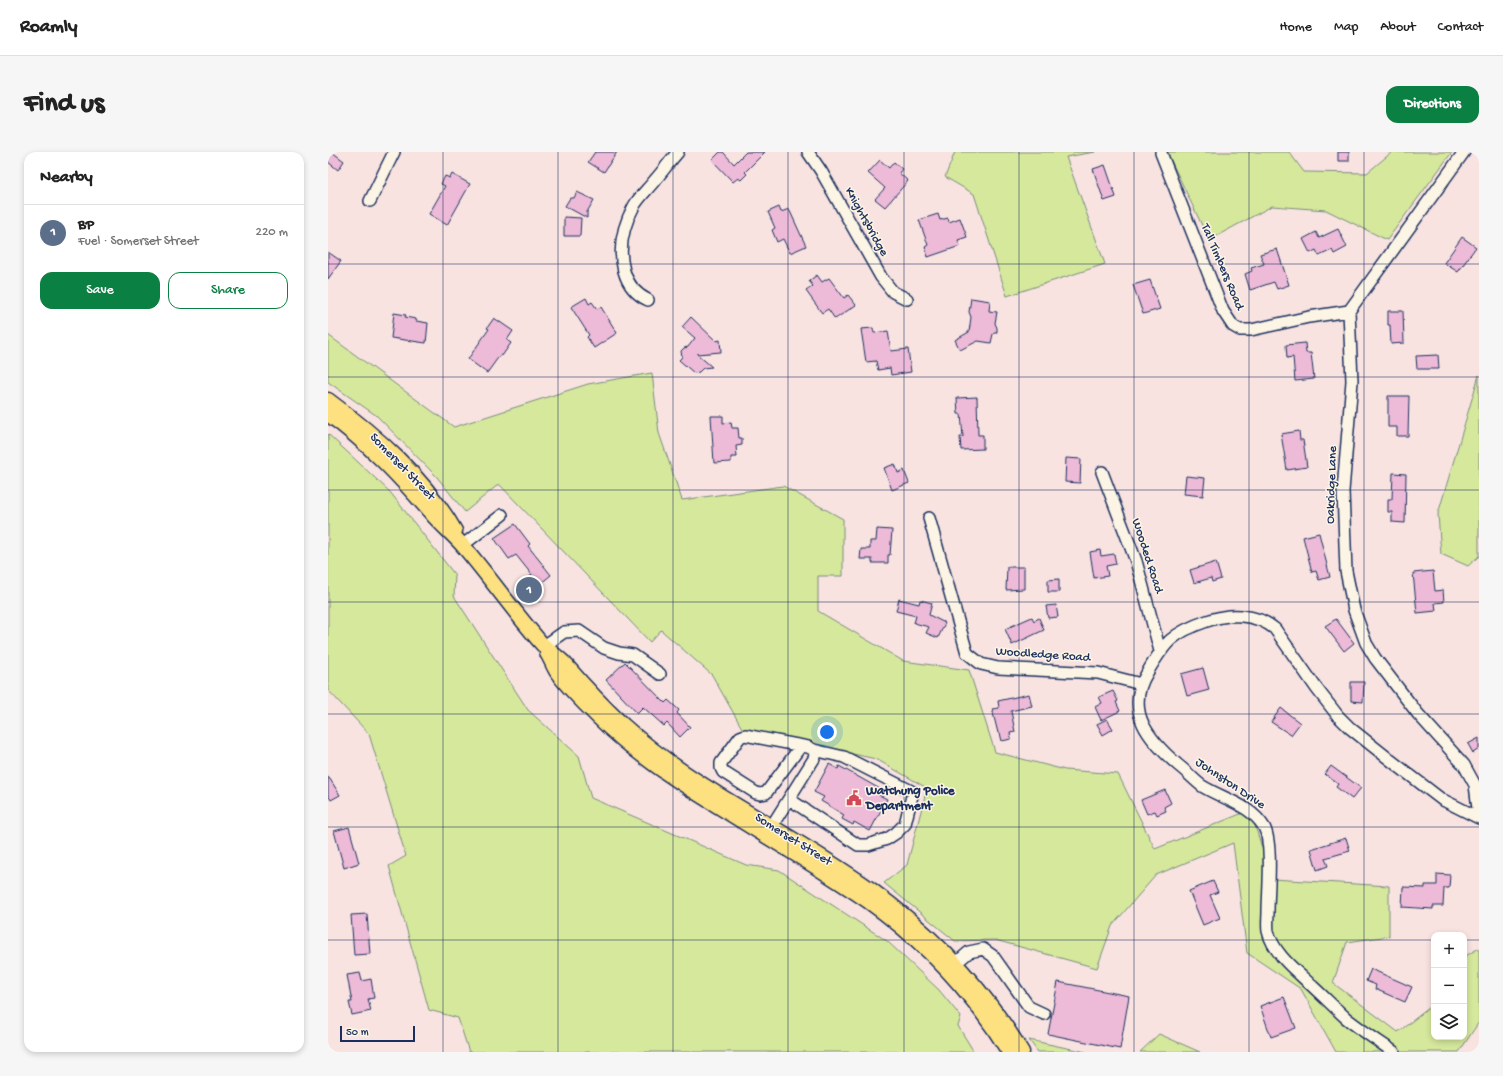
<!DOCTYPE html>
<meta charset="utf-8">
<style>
body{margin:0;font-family:"Gochi Hand",sans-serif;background:#f6f6f6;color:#222}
.controls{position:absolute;right:12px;bottom:12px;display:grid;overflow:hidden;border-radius:8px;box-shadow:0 2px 6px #0003}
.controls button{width:36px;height:36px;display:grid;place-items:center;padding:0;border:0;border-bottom:1px solid #e0e0e0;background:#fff;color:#222;font:20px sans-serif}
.scale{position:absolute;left:12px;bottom:10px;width:75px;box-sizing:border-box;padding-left:4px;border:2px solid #1b2f5e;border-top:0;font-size:11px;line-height:14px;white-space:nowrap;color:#1b2f5e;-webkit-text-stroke:3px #fcf5e5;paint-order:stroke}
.you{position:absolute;left:499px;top:580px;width:14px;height:14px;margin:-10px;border:3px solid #fff;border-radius:50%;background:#1a73e8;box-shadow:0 0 0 6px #1a73e833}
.badge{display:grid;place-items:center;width:26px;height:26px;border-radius:50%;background:#0b8043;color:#fff;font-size:13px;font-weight:700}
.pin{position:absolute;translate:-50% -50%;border:2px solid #fff;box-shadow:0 1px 4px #0006}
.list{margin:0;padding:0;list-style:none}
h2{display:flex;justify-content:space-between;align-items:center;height:52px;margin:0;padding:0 16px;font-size:17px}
h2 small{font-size:13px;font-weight:400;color:#767676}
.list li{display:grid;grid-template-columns:26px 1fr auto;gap:12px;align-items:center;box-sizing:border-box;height:56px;padding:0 16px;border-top:1px solid #e0e0e0}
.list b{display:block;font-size:15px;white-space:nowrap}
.list p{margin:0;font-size:13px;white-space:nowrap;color:#767676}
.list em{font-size:13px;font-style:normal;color:#767676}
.actions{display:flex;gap:8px;padding:12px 16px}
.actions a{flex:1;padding:9px 0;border:1px solid #0b8043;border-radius:12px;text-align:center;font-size:14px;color:#0b8043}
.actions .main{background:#0b8043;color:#fff}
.icon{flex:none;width:22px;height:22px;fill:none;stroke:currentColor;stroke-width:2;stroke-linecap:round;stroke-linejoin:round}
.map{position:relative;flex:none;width:1151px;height:900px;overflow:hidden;border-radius:12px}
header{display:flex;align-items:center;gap:24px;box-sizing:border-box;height:56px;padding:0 20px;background:#fff;border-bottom:1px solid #e0e0e0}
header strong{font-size:19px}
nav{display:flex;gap:22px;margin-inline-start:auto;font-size:14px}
.intro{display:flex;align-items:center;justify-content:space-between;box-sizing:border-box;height:96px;padding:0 24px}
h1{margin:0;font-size:28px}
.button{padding:10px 18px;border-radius:12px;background:#0b8043;color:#fff;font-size:14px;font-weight:700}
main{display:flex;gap:24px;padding:0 24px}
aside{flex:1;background:#fff;border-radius:12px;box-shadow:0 2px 6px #0003}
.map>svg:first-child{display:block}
</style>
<header>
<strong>Roamly</strong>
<nav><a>Home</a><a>Map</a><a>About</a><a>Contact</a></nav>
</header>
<div class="intro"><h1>Find us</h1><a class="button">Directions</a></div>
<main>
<aside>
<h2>Nearby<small></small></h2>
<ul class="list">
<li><span class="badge" style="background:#5c6f8a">1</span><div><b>BP</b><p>Fuel · Somerset Street</p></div><em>220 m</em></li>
</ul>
<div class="actions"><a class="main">Save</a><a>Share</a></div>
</aside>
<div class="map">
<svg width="1151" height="900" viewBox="0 0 1151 900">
<rect width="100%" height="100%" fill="#f8e3e1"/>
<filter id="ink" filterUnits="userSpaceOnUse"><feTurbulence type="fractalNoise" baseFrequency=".025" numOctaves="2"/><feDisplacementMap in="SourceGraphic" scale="8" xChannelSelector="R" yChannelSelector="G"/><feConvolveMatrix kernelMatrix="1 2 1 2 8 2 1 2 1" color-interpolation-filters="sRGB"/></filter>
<g filter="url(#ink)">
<!-- green -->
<path fill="#d6e89c" stroke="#788c7d" d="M627,0H767L738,5L777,112L679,144L646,42L617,25Z
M839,0H961L976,20L1039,21L1064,0H1124L1059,88L998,58L944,54L881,88Z
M0,183L126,275L260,232L324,221L331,281L354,348L455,334L515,367V424H490V459L575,509L641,518L667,600L737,618L790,622L827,697L922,658L944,727L1061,734V784L1019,790L1005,831L1070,880L1106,852V885H1136V805L1151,796V870L1131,900H1008L973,837L919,801L905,691L828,723L784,774L769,816L667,788L627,789L556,731L579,713L599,636L548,607L415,578L384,523L333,478L322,490L171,332L137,360L109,325L49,264L0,230Z
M1151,223V404L1140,414L1113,402L1110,362Z
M0,282L62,340L127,423L126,444L200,558L251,604L263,646L418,713L451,718L559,789L611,838L633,865L630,874L646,900H141L130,866L101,858L61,714L78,704L41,582L0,538Z
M831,882L872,900H812Z
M701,888L758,900H710Z"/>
<!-- building -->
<path fill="#edbad7" stroke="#1b2f5e" d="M0,0H4L16,9L10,18L0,10Z
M267,0H289L276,20L260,10Z
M392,0H395L406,12L418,0H437L417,20L419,22L413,28L410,26L405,30L384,8Z
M1010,0H1021V9H1010Z
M552,8L561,16L566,10L574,17L571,21L580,29L557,55L547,47L557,36L540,21Z
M777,13L788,45L776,49L765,17Z
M124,22L142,32L119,73L101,62L117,34L113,32L117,24L122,26Z
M249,40L266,48L259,60V66L237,54L242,46H246Z
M451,55L453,60L461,57L478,94L462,101L455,87L449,90L444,78L447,76L440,60Z
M610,62L612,68L620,66L621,70L632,66L639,85L630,88L632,94L600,105L597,95L600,93L591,68Z
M236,65L253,66L252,84H236Z
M1010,77L1019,95L1006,102L1004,98L991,104L988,98L982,101L975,87L988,80L991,86Z
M1134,85L1148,95L1130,120L1116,111Z
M949,97L961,133L949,137L946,130L922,138L917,122L924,119L923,116L936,112L932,102Z
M0,100L13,109L0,127Z
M489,123L494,130L501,126L516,146L520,143L528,153L507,167L500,157L494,161L478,139L485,134L481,129Z
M822,128L832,157L815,162L805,133Z
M258,146L261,152L264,150L269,157L273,155L289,181L266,196L259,185L261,183L243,155Z
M643,146L662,149L661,159L669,160L667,171L669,176V180L665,182L663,191L650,189L632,198L627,188L641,180L643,165L641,160Z
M1060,159H1075L1076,191L1063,192L1062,173H1060Z
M66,161L78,163L77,165L88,167V169L100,171L98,191L63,186Z
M363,165L388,189L392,188L393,200L369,202L384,215L375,216L371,220L366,221L351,208L354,205L353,199L356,196L360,195L367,186L354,175Z
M166,166L185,179L179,188L183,191L174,204L172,203L159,221L140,207L161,177L159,176Z
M545,176L546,181L560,179L563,199L580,197L583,220L563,223L562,216L550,218L548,209L538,210L533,177Z
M977,191L978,201H983L986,227L967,229L965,205L959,206L958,193Z
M1110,203L1111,217H1089L1088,204Z
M1060,244H1081L1080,284H1069V275H1060Z
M649,245L650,283H655V297L633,298L632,285H635L633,262H630L629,246Z
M383,264H395V271L403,270L404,276H410L411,286H414V293L408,294L409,305H403V310L386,311Z
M971,279L972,288H975L979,315L959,318L953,282Z
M738,306L753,307L752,331L737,330Z
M567,312L570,321L576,318L581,331L564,338L556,316Z
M1065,321L1078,322L1077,371L1064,370V360H1060V347H1064Z
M858,324L877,326L875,344L856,342Z
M187,372L202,392L200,394L223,423L206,437L210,442L201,449L189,434L204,423L188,403L181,407L166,386Z
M549,377L564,378L562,403H560V411H544V407H532L533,397H542V389H548Z
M991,381L1002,425L991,428L988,419L984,420L975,385Z
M772,398L773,404L786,402L788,412L778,414L780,424L766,426L762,400Z
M888,410L893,427L884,430L883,426L866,431L862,418Z
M679,415H696V437L678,438Z
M1105,419L1107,439L1115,438L1116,450L1107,451L1108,459L1089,461L1085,421Z
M731,427V440H720V428Z
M571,447L591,452L592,448L604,451L601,463L617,471L610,486L598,481L601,475L586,471L588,464L568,459Z
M728,453L730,465L720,466L718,454Z
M704,465L706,469L711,466L716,478L684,493L677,477Z
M1008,467L1026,491L1016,499L997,474Z
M297,510L337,551L340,548L351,558L349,561L362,575L352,585L339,571L336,574L315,555L309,561L278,528Z
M875,516L881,538L859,544L853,522Z
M1023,530H1036L1035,550L1023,549Z
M785,539L790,549L788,550L792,559L773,568L767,555L774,551L771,545Z
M701,542L704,554L683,559L687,580L682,581L683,587L674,589L672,581H670L664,557L671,556L670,549Z
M953,556L972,571L963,583L943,570Z
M779,567L785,577L775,583L769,572Z
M1151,586V597L1145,601L1140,592Z
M501,612L510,617L511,614L552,637L549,642L559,647L542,679L526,670L525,673L514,667L516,663L493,649L496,645L486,640Z
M1003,614L1033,636L1024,647L1008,635L1010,632L997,622Z
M0,624L12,643L3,648L0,643Z
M837,638L843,651L836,655L838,659L829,663L827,659L819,662L813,648Z
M21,675L31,711L16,716L6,679Z
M1018,686L1022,699L997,706L1000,714L989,718L983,697Z
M1109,722L1122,723L1121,736H1116L1115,754H1105V757L1074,755L1075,735L1097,736V733H1109Z
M885,729L890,740L882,743L892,766L875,773L861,739Z
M39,762L42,802L26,803L23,763Z
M1043,817L1084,835L1077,850L1047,837L1048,833L1038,829Z
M32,821L34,829L43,827L46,846L40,847L43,859L24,863L21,850H24L19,823Z
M730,830L801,844L792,897L720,882Z
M956,845L968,876L943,885L932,854Z"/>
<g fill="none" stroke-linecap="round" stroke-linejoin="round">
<!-- minor casing -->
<g stroke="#1b2f5e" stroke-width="14">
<path id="minor" d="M480,0L493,19L553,125L565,140L579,147
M1136,0L1021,159L1024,229L1015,339L1018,419L1026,458L1038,491L1047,506L1090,562L1136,613L1147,633L1151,664
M833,1L895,159L905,174L912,178H923L981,165L1021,159
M42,49L66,0
M320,148C307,142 300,133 296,119C290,97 295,74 306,54C311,45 320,37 327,28C335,19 342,9 350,0
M774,320L808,409L832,499
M601,366L639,501L653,512L670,516L770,521L813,532
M135,393L174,363
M216,494L236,480L251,479L276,496L291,501L305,503L332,522
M461,647L530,693H540L559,687L568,681L577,672L585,640L516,605L486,598
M440,680L487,605L486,598L480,595L417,583L412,585L393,611V616L395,620L428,641L432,642L438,641L473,594
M621,817L641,800L655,797L665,804L701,855L716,862
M1066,900C1050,889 1033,878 1018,866C1006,855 994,843 982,832C967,818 945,801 940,779C939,773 940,766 940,760C940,740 945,691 936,675C923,653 895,647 874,634C866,628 858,619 850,613C821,588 796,559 819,521C837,490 844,481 879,469C901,461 928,461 947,477L989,537L1010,564L1022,576L1061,607L1113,647L1151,666"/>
</g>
<!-- major casing -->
<g stroke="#1b2f5e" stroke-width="17">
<path id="major" d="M0,248C49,284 97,326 127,379
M0,262C40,291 71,324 103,361C113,373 126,383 136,395C163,427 187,461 214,492C222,500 232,506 239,514C257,535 275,554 295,573C369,640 462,679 542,737C603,781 655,835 694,900
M219,501C223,507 225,514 229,520C240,536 255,550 269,564C306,601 349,629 393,656C442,687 492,716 540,749C596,789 645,841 681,900"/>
</g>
<!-- minor -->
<use href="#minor" stroke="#fcf5e5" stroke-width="11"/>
<!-- major -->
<use href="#major" stroke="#fde080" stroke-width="14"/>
</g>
</g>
<!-- grid -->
<path fill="none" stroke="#1b2f5e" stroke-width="1" stroke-opacity="0.55" d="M115,0V900M230,0V900M345,0V900M460,0V900M576,0V900M691,0V900M806,0V900M921,0V900M1036,0V900M0,112H1151M0,225H1151M0,338H1151M0,450H1151M0,562H1151M0,675H1151M0,788H1106M1136,788H1151"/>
<!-- icons -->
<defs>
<g id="civic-bare" transform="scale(1.2)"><path d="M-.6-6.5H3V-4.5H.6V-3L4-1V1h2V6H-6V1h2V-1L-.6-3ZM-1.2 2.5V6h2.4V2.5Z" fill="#d1495b" stroke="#fcf5e5" stroke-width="2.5" paint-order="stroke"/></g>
</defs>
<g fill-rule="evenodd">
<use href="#civic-bare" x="526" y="646"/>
</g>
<g text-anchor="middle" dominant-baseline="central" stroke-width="3" stroke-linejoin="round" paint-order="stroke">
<!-- street labels -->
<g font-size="13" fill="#1b2f5e" stroke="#fcf5e5">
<text transform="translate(538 70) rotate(61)">Knightsbridge</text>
<text transform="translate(894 115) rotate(67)">Tall Timbers Road</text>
<text transform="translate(74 315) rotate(46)">Somerset Street</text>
<text transform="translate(1004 333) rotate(-88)">Oakridge Lane</text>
<text transform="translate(819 404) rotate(72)">Wooded Road</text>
<text transform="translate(715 503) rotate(4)">Woodledge Road</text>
<text transform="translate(902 632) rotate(34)">Johnston Drive</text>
<text transform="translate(465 688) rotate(32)">Somerset Street</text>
</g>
<!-- poi labels -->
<g font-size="13" font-weight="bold" fill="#1b2f5e" stroke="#fcf5e5" text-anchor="start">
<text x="538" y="639">Watchung Police<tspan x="538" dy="15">Department</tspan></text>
</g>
</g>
</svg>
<div class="controls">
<button>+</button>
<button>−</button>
<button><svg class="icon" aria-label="layers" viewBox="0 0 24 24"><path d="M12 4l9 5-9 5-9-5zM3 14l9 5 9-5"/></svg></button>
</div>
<div class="scale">50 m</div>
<div class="you"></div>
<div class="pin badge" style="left:201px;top:438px;background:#5c6f8a">1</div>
</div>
</main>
